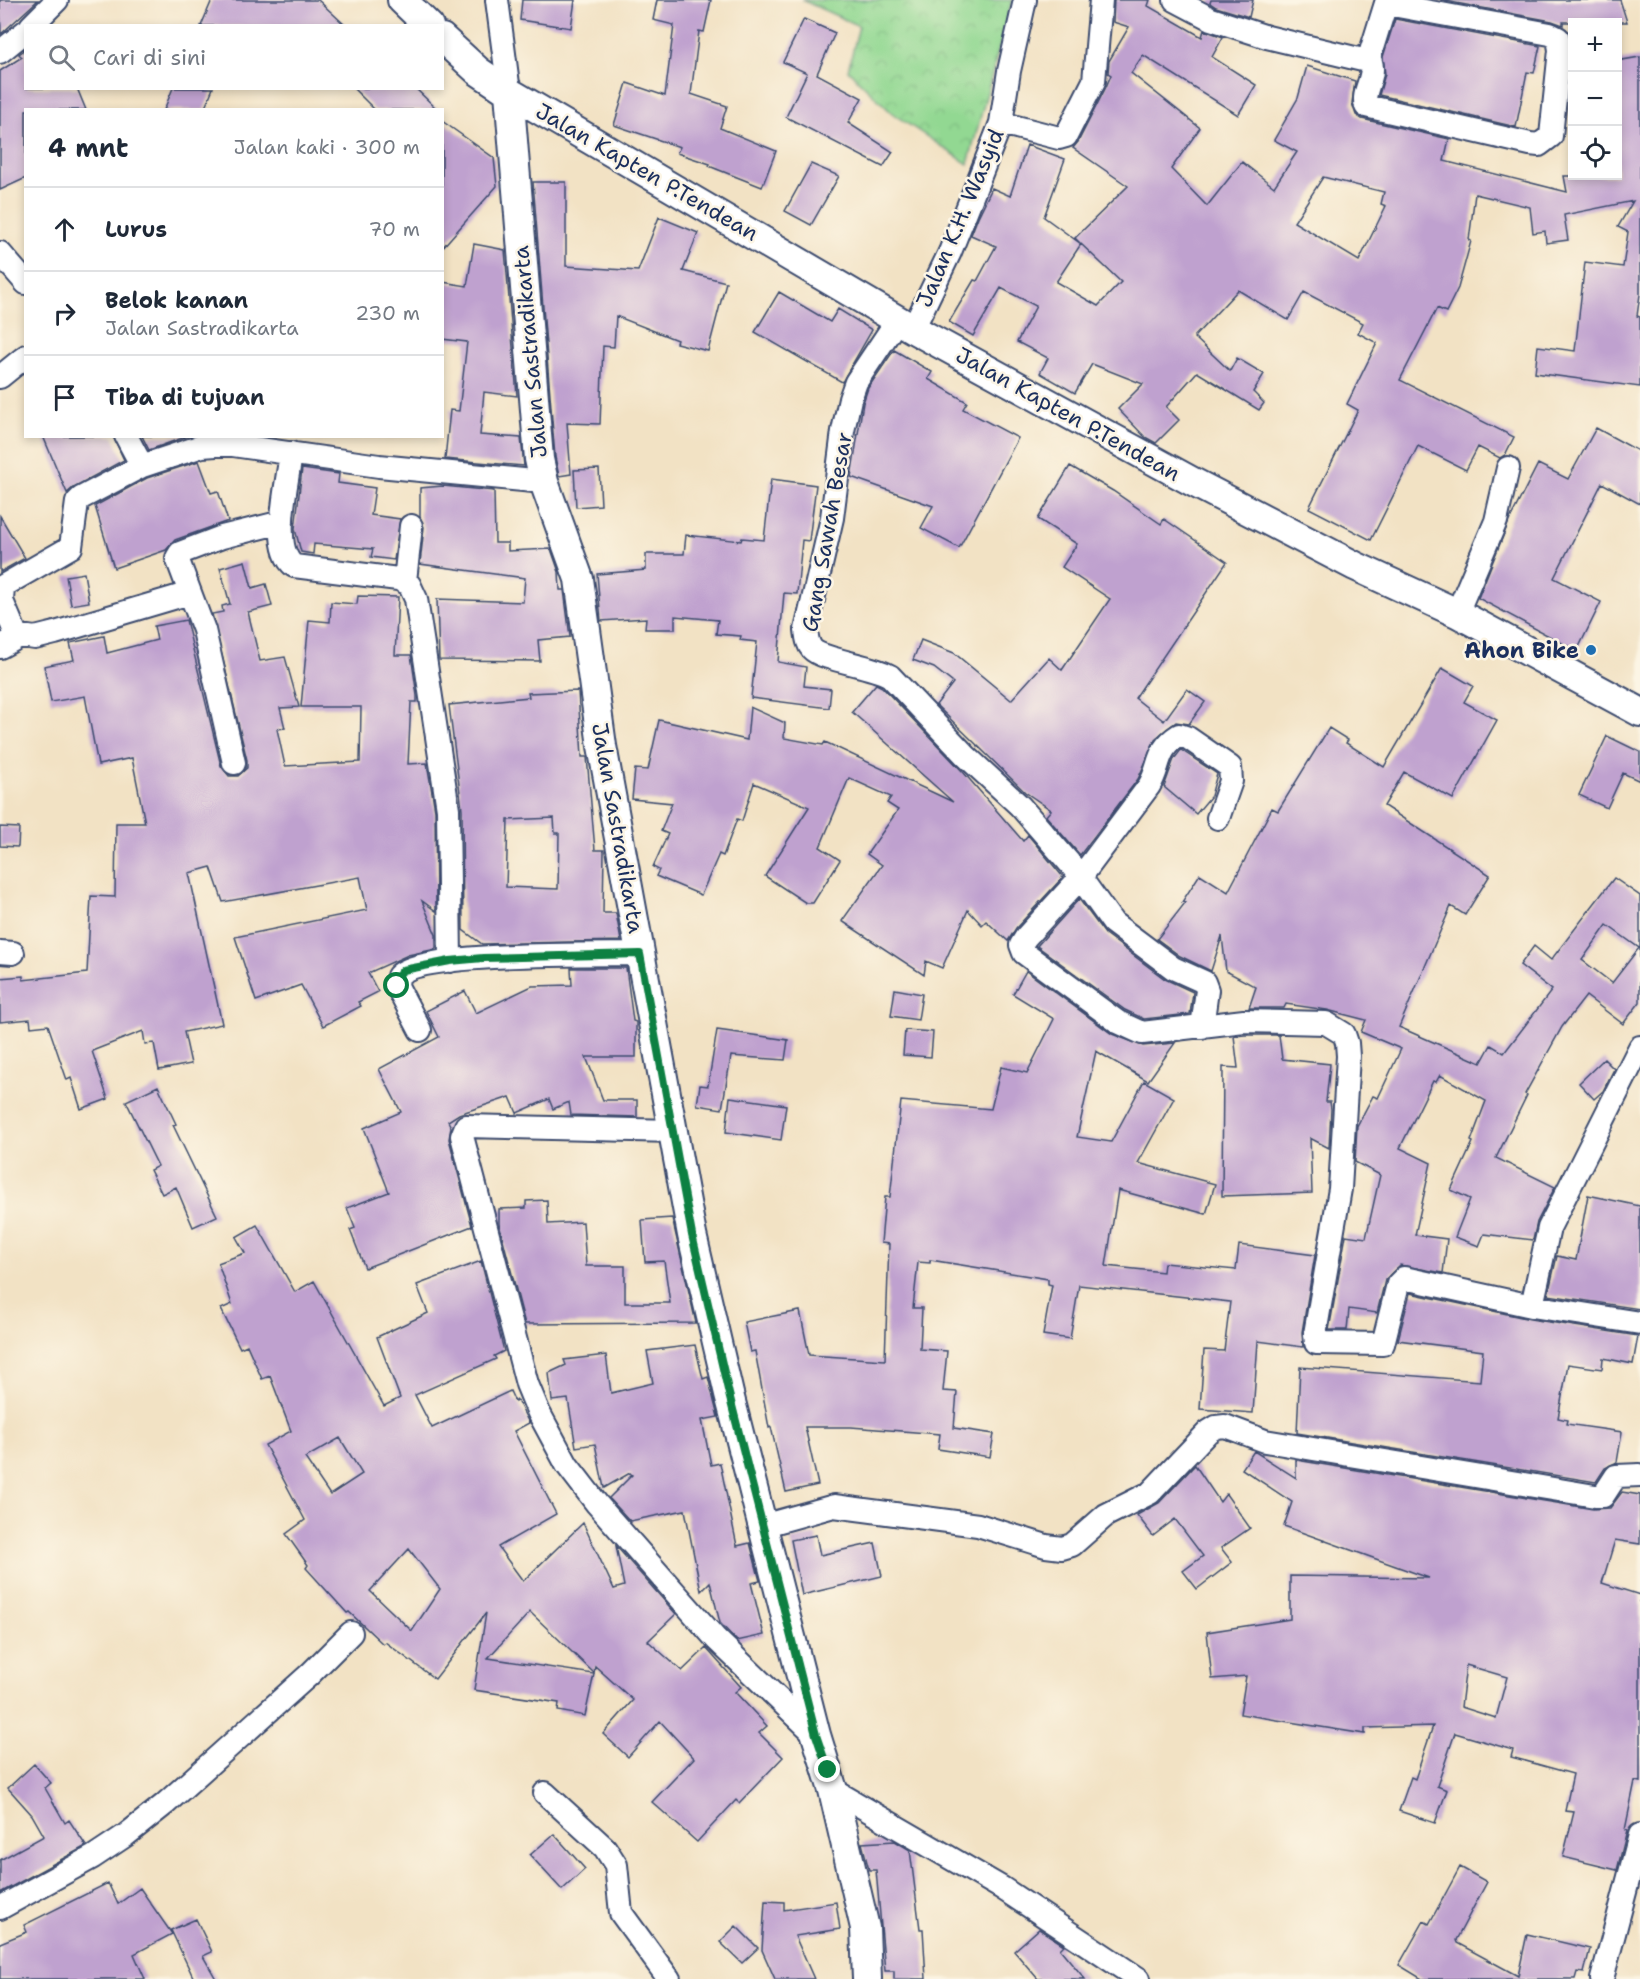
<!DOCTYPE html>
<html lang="id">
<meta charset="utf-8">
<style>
body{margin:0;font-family:"Shantell Sans",sans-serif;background:#f2f2f3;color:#1f2937}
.controls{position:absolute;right:18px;top:18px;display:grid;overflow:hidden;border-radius:0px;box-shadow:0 3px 9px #0003}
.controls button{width:54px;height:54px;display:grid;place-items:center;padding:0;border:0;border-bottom:2px solid #e0e1e3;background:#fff;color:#1f2937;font:30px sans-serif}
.stop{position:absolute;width:18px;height:18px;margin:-14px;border:4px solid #0b8043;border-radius:50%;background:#fff}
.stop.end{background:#0b8043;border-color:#fff;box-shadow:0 2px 6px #0008}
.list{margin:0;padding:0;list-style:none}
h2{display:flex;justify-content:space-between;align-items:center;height:78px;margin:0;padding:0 24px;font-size:26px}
h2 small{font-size:20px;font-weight:400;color:#747a83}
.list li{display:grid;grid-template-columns:39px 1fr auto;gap:18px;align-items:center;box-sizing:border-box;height:84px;padding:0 24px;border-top:2px solid #e0e1e3}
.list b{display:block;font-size:22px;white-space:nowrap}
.list p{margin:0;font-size:20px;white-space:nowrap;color:#747a83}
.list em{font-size:20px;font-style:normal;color:#747a83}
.icon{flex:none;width:33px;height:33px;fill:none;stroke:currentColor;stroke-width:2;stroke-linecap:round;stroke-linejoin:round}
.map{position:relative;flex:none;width:1640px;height:1979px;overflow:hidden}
.search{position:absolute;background:#fff;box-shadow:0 3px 9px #0003;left:24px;top:24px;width:420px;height:66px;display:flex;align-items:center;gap:15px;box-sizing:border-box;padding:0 21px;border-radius:0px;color:#747a83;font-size:22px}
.panel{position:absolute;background:#fff;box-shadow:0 3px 9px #0003;left:24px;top:108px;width:420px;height:330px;border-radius:0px}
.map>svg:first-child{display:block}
</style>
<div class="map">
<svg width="1640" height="1979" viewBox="0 0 1640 1979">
<defs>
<pattern id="park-crowns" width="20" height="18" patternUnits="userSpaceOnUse" patternTransform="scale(1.5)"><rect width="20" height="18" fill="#92d892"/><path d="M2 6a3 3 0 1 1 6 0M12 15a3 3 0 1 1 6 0" fill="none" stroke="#7dba80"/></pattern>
</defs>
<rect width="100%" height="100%" fill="#fcf5e5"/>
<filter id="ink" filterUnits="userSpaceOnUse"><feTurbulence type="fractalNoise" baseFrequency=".0167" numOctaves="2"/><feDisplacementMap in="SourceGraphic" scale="12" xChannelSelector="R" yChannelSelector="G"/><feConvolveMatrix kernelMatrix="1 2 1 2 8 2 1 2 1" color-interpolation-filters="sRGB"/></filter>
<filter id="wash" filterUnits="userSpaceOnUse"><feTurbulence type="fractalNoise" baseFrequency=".008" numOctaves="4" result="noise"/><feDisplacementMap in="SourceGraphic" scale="24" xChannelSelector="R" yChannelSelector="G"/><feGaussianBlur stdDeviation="1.35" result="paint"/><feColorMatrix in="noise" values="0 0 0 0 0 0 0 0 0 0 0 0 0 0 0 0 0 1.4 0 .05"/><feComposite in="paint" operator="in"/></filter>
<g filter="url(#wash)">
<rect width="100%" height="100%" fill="#f2e2c4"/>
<!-- park -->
<path fill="url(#park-crowns)" stroke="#568478" stroke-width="1.5" d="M802,0H1012L968,164L893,114L848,70L859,26Z"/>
<g id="blocks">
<!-- building -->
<path fill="#bfa1cf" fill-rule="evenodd" d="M0,0H38L1,34Z
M212,0H318L346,26H201Z
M522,0H575L571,28L520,20Z
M657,0H711L704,32L699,31L691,94L727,106L720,128L776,151L762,187L709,166L710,164L677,153L680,147L614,125L627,83L665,96L674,25L653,20Z
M1114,0H1150L1148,6L1202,37L1204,30L1223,37L1212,57L1256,85L1238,115L1143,55L1131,73L1200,128L1171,169L1207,206L1242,162L1274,187L1297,152L1274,140L1298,98L1307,66L1355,81L1352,103L1356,115L1362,119L1449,139L1444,161L1567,192L1564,176H1617V61L1640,57V294L1637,316L1640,317V387L1535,373L1538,346L1575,351L1585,262L1623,267L1628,232L1618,227L1633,201L1564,215L1568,240L1546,243L1545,231L1533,233L1530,207L1475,194L1469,240L1471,241L1458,288L1446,312L1437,308L1400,380L1514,437L1505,455L1500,458L1478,447L1466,470L1418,446L1371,540L1309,508L1358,410L1347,404L1377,343L1358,333L1363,323L1304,292L1288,320L1238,290L1194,337L1230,371L1237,358L1264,374L1253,392L1264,403L1259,410L1197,372L1166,407L1179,420L1156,443L1145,437L1118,409L1143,384L1092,364L1075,393L1040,373L1048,358L1017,342L1036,306L1001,288L973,336L949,322L974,280L977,281L996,246L971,235L978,217L992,188L1010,196L1027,145L1065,159L1044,217L1081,244L1075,238L1128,186L1073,148L1078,142L1106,87L1111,75L1108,73L1109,61L1129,27L1113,22ZM1323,177L1384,192L1381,204L1386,206L1359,261L1294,222ZM1081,244L1121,282L1098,306L1056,282Z
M1211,0H1253L1249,17L1216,7L1210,3Z
M1440,0H1620L1627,22H1563V25L1552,21Z
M804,19L835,33L817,74L862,98L848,123L893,152L883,167L786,117L807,73L783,62Z
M1395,19L1540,46L1534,73L1527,72L1516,127L1379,95L1385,74L1383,57Z
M26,49V88H77L86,110H26V178L0,190V71L22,57L19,54Z
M173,88H213L204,110H164Z
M353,88H415L438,110H375Z
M442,121L494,158L497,186L442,248Z
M811,164L839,176L811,225L785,211Z
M533,182H566V266L638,271L659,217L698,233L683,271L726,282L708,351L676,343L677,340L616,316L614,347L603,346L600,424L567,423L571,474L559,476L555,457Z
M474,244L505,250L517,396L484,392L480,435L521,438L524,466L445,459L450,410L459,411L467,342L442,339V282L467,286Z
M779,292L830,322L838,309L872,330L842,382L755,332Z
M894,350L932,372L928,379L967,402L963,409L1018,438L959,548L921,528L933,506L851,477L863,403L868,388Z
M1596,428L1640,452V504L1602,483L1554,578L1601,602L1577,651L1478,598L1510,519L1538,464L1568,479Z
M43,436H113L124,460L75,486L67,493Z
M142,436H188L149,450Z
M199,461L211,493L218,491L228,521L175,540L166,550L114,568L95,506L147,478Z
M1070,466L1113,491L1161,524L1164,519L1227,562L1135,698L1164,721L1187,689L1205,702L1189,724L1176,722L1156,738L1138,779L1080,855L1046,816L1051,810L1025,792L936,705L953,683L934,668L913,660L921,640L954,653L1011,700L1049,658L1062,670L1110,599L1062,567L1077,544L1038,519Z
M302,469L339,474L338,483L375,488L371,515L400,519L394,560L371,557L373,549L314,544L313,554L301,552L295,529Z
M599,469L601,505L576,507L574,470Z
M771,479L816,485L809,541L802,540L797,594L784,593L778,662L806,667L804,686L831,689L829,708L751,698L757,642L740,640L741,636L716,634L718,620L675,616V629H645L646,618L601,621L597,574L646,570V554H684L686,535L741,541L742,538L764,540Z
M443,486L494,491L495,543H508V551L551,549L559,572L560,590H564L570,637L538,640L540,661L439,660L437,599L523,602L525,578L420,564L424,527L420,517V488Z
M0,516L25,558L0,572Z
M245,561L252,588L266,584L272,606L248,612L260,661L285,657L299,707L280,708L285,728L277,729L285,766L360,762L361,707H301L309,620L330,622L331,602L357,604L358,596L398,597L395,655H411L417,696V702H411L408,764L427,763L435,810L436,911L422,901L436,935V949L408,955L368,973L378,992L358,1002L361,1006L323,1026L301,985L256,1001L235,937L367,910L360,877L223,902L211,867L189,873L222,1024L184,1032L191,1064L159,1070L154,1043L145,1044L143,1031L92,1051L108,1099L81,1109L71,1078L67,1080L48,1025L31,1027L30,1019L0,1022V978L23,976V980L87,973L91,896L115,897L116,823H145L132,758L98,765L85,696L51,702L44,666L74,660L70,643L104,636L107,653L157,640L154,626L186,620L221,766L229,776H238L247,768V760L212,614L223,612L222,606L230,604L220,568Z
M84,573L89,602L71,605L66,576Z
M1442,668L1473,686L1464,702L1497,720L1453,799L1404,772L1384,806L1490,875L1465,915L1451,906L1399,1027L1481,1063L1491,1045L1504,1053L1552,990L1520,965L1534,946L1551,960L1614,878L1640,896V1002L1623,1024L1586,996L1562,1027L1525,1094L1527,1095L1496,1158L1555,1187L1537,1222L1533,1240L1484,1234L1479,1246L1455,1237L1470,1199L1451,1190L1473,1142L1471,1141L1486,1101L1440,1075L1436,1082L1433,1081L1400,1148L1431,1163L1415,1235L1447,1239L1443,1273L1400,1265L1385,1280L1377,1313L1349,1309L1347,1330H1329L1346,1235L1366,1238L1380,1175L1355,1162L1357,1126L1373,1096L1378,1098L1401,1049L1361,1032L1366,1020L1327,1010L1286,1004L1284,1008H1249L1256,987L1226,971L1222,936L1211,971L1180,956L1157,939L1185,903L1182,902L1200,874L1228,892L1272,808L1278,811L1329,728L1348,740L1346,743L1384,767ZM1607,925L1639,948L1612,983L1582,960Z
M876,684L882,687L964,773L1023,841L1028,835L1063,877L1016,928L1008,941L986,921L982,925L968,910L942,968L926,961L924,975L842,921L882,865L867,854L898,810L887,803L891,797L849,778L820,847L840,860L813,903H806L765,876L809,807L754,783L742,821L737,819L723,856L719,854L701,895L656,876L659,870L653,867L668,834L661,831L672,803L632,799L635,769L648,770L659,720L747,740L750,707L785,723L784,738L823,745L825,742L953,802L852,712Z
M578,691L582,757H587L595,850H604L603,913H616L621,941L482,944L463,930L462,809L449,705L529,697L528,693ZM554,818L555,833H559L558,889L506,887L508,820Z
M1607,736L1640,752V781L1623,773L1607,808L1579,795Z
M1181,750L1217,774L1211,796L1196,814L1164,787L1174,759Z
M0,827L19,828L18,847L0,846Z
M1079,899L1105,934L1165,979L1193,992L1190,1014L1144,1019L1125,1010L1037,946Z
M571,968H626L633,1021L636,1022V1057H586L603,1100H637V1117L571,1115L569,1102L553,1109L549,1099L517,1113L510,1097L459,1114L448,1121L451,1127L449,1139L472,1226L365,1268L350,1230L355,1228L347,1208L389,1192L364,1128L401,1112L379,1069L439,1037L426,1011L465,991L476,1013L532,986L572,985Z
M1026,971L1112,1034L1143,1046L1175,1043L1148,1081L1096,1051L1077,1137L1111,1142L1144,1081L1174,1098L1138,1163L1215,1184L1206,1214L1118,1190L1106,1266L1163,1272L1164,1263L1236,1270L1239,1245L1315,1255L1302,1332L1303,1347L1258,1341L1253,1413L1200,1409L1204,1350L1224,1351L1230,1302L1079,1285L1070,1339L1043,1335L1052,1285L1048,1284V1279L930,1260V1263L918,1262L913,1308H922L920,1349L947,1351L943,1391L957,1392L954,1428L994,1434L990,1457L938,1449L940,1434L851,1427H805L818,1485L786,1492L771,1427L769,1428L755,1351L750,1352L744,1322L800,1311L809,1355L885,1360L889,1244L881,1243L885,1197H890L901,1101L991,1109L1001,1067L1027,1073L1054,1019L1013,994Z
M895,989L922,994L918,1020L891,1016Z
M717,1030L788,1040L785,1060L731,1056L722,1109L697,1105L700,1085L708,1086Z
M905,1030L933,1032L931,1057L903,1055Z
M1245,1035H1279L1282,1059L1330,1064L1326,1102H1330L1331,1109L1329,1148L1310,1138L1312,1193L1222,1196L1223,1067L1238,1068L1234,1036Z
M1604,1059L1614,1069L1603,1091L1594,1099L1579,1083Z
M158,1086L176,1124L173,1125L217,1216L193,1227L176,1187L162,1194L150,1170L158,1166L126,1101Z
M730,1097L786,1105L781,1140L726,1132Z
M1588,1195L1640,1206V1309L1548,1295L1557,1256L1576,1260Z
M547,1200L548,1224L583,1222L586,1266H625V1303H670L664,1261L645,1262L642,1220L672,1218L696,1323L525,1324L499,1224V1209L526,1208V1201Z
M257,1225L295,1292L314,1281L384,1406L400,1398L377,1337L428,1313L417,1285L481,1261L504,1351L494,1356L496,1359L415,1395L432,1428L510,1391L515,1402L517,1400L529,1423L514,1431L556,1514L498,1547L523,1581L583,1523L614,1589L624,1586L616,1546L676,1614L648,1641L682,1671L706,1648L741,1687L735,1692L767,1726L759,1733L783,1757L739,1803L736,1800L697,1842L652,1802L694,1758L660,1721L628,1757L603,1734L633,1700L595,1666L594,1673L530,1612L488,1658L594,1674L585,1716L558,1711L559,1703L474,1690L486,1613L435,1679L385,1642L383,1644L349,1612L347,1613L306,1568L308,1565L286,1534L305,1520L265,1445L291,1431L270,1376L262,1379L247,1345L240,1348L221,1309L232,1304L218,1263L245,1253L236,1237ZM340,1438L362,1474L330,1495L305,1458ZM409,1549L440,1589L412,1631L370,1591Z
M1410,1293L1530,1319L1638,1336L1633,1364L1603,1358L1602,1369L1568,1364L1558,1418L1567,1420L1566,1424L1622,1432L1617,1462L1605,1468L1596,1482L1297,1433L1300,1367L1480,1381L1483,1351L1398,1340Z
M695,1345L703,1379L708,1377L718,1417L702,1420L711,1465L720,1463L737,1546L750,1543L760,1581L751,1583L764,1635L737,1641L720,1623L710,1582L701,1591L685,1510L630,1521L609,1498L632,1475L630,1473L604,1488L595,1444L576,1447L568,1399L552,1401L549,1373L566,1365L564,1360L606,1355L611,1393L653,1383L647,1351Z
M1254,1451L1296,1478V1460L1593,1509L1610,1508L1622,1492L1640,1495V1544L1615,1540L1602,1583L1640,1595V1782L1635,1781L1625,1830L1627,1831L1617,1870L1563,1857L1574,1812L1565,1811L1573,1774L1511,1757L1513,1750L1455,1733L1437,1786L1447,1790L1435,1823L1399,1811L1411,1777L1415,1779L1433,1726L1365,1728V1734L1240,1714L1246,1676L1212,1679L1207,1632L1290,1619V1576L1429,1578L1284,1526L1292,1502L1242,1469ZM1466,1665L1507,1677L1496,1718L1461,1707Z
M1195,1465L1220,1502L1226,1494L1250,1528L1221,1548L1232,1562L1197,1589L1183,1571L1203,1556L1175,1519L1153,1536L1137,1515L1159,1503Z
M816,1535L820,1555L875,1543L882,1576L802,1595L791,1540Z
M34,1764L51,1783L45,1788L65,1823L69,1820L86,1846L0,1893V1860L44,1836L32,1815L8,1788Z
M554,1834L585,1869L562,1890L530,1855Z
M895,1841L910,1850L920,1929H923L926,1979H894V1971H885L876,1870H869L862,1843Z
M1460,1867L1487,1882L1456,1940L1457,1943L1518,1976L1527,1934L1590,1949L1584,1973L1577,1972L1575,1979H1422L1399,1965L1424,1921L1429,1924Z
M108,1883L118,1904L140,1888L172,1934L134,1954L145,1979H0V1943L27,1932L24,1925Z
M765,1901L784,1902V1910L836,1902L840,1929L795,1936L814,1979H775L762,1950Z
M196,1919L212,1952L203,1956L216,1979H194L171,1930Z
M736,1926L758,1948L742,1963L720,1942Z
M1039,1929L1064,1945L1060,1949L1085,1979H1038L1014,1951Z"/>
</g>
</g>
<g filter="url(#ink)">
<use href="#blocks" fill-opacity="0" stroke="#3b4a6d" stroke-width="1.5"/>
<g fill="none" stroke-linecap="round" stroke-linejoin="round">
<!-- minor casing -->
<g stroke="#3b4a6d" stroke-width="26">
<path id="minor" d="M497,0L509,92
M1175,0L1211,19L1267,37L1371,62C1376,77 1361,92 1366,106L1530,144L1539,145L1551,136L1560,50L1558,38L1550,34L1387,4
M31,26L57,0
M0,52L26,31
M1368,61L1387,0
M1001,123L1059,138L1066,136L1094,81L1101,0
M0,253L26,283
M898,319L856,382L850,399L843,431L832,518L806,630C807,637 807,643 812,649C822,660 872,665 890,676L966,756L1020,806L1072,866L1113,923L1173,968L1204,982L1207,990L1202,1027
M913,329L950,252L1001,123L1009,71L1025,0
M0,377L26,356
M126,436L142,466
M291,453C288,482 270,547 294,566L398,579L409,584L416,599L448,809L450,961
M405,581L411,526
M1457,613L1496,521L1508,468
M15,635L35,638L55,633L190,593
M0,647L13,640L16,634L2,601L3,586L71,547L77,502L81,498L142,466L202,446L216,445H233L379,466L544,482
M234,763L204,630L177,558L180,553L222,537L282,522
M1218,818L1231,781L1230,767L1188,738L1179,735C1155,750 1161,767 1149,786L1080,878L1026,937L1021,945L1024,953L1118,1022L1142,1033L1244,1021L1326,1023L1344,1034L1347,1043L1348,1056L1340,1189L1315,1334L1316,1343L1383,1344L1398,1284L1404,1278L1532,1306
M0,952L13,953
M420,1030L397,986L398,976C419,951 600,955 640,954
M1640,1047L1549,1228L1532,1306L1640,1323
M673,1131L466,1126L462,1136L527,1384L539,1413L567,1465L597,1504L716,1639L816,1735
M762,1526L834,1506L978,1525L1046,1546L1062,1548L1072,1545L1106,1515L1150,1493L1208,1432L1216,1427L1225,1426L1265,1441L1595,1496H1603L1616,1476L1640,1475
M833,1790L1002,1888L1139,1979
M545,1793L605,1848L616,1865L621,1913L669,1979
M0,1908L93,1857L126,1835L165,1804L310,1674L351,1633
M1602,1979L1640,1835"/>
</g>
<!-- tertiary casing -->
<g stroke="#3b4a6d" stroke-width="32">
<path id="tertiary" d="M402,0L429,26
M442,38L478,71L509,92L913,329L1193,482L1355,566L1457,613L1640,712
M509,92L539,459L544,482L579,579L602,746L692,1235L729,1394L816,1735L833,1790L865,1928L867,1979"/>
</g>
<!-- minor -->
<use href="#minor" stroke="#fff" stroke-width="22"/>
<!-- tertiary -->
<use href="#tertiary" stroke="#fff" stroke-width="28"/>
</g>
</g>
<g fill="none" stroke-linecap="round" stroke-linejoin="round" filter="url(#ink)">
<!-- route -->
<path stroke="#0b8043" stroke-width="8" d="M397,986L398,976L403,970L450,961L483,958L640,954L692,1235L729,1394L816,1735L828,1770"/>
</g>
<!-- markers -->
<circle fill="#1f6fb2" stroke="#fcf5e5" stroke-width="2" cx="1591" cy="650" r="6"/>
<g text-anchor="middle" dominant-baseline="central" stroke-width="5" stroke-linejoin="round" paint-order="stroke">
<!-- street labels -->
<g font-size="22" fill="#1b2f5e" stroke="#fcf5e5">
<text transform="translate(647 172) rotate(30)">Jalan Kapten P.Tendean</text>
<text transform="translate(960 218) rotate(-67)">Jalan K.H. Wasyid</text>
<text transform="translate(530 352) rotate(-95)">Jalan Sastradikarta</text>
<text transform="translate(1068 414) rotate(29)">Jalan Kapten P.Tendean</text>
<text transform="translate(827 532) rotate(-80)">Gang Sawah Besar</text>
<text transform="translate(618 828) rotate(80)">Jalan Sastradikarta</text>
</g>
<!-- poi labels -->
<g font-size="22" font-weight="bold" fill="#1b2f5e" stroke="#fcf5e5" text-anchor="end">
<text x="1579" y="650">Ahon Bike</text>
</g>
</g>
</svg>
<div class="controls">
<button>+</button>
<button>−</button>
<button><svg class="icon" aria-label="locate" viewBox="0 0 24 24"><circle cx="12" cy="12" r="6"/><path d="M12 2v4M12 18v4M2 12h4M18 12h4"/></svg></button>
</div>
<div class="stop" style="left:397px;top:986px"></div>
<div class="stop end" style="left:828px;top:1770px"></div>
<div class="search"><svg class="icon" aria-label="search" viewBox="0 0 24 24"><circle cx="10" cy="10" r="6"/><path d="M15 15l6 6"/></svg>Cari di sini</div>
<section class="panel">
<h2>4 mnt<small>Jalan kaki · 300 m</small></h2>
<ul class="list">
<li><svg class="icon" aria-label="ahead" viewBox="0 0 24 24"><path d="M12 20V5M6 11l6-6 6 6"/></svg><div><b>Lurus</b></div><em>70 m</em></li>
<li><svg class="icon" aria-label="right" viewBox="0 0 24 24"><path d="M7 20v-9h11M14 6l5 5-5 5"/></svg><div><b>Belok kanan</b><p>Jalan Sastradikarta</p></div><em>230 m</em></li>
<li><svg class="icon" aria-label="arrive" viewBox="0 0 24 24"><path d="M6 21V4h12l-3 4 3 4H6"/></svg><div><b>Tiba di tujuan</b></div></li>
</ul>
</section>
</div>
